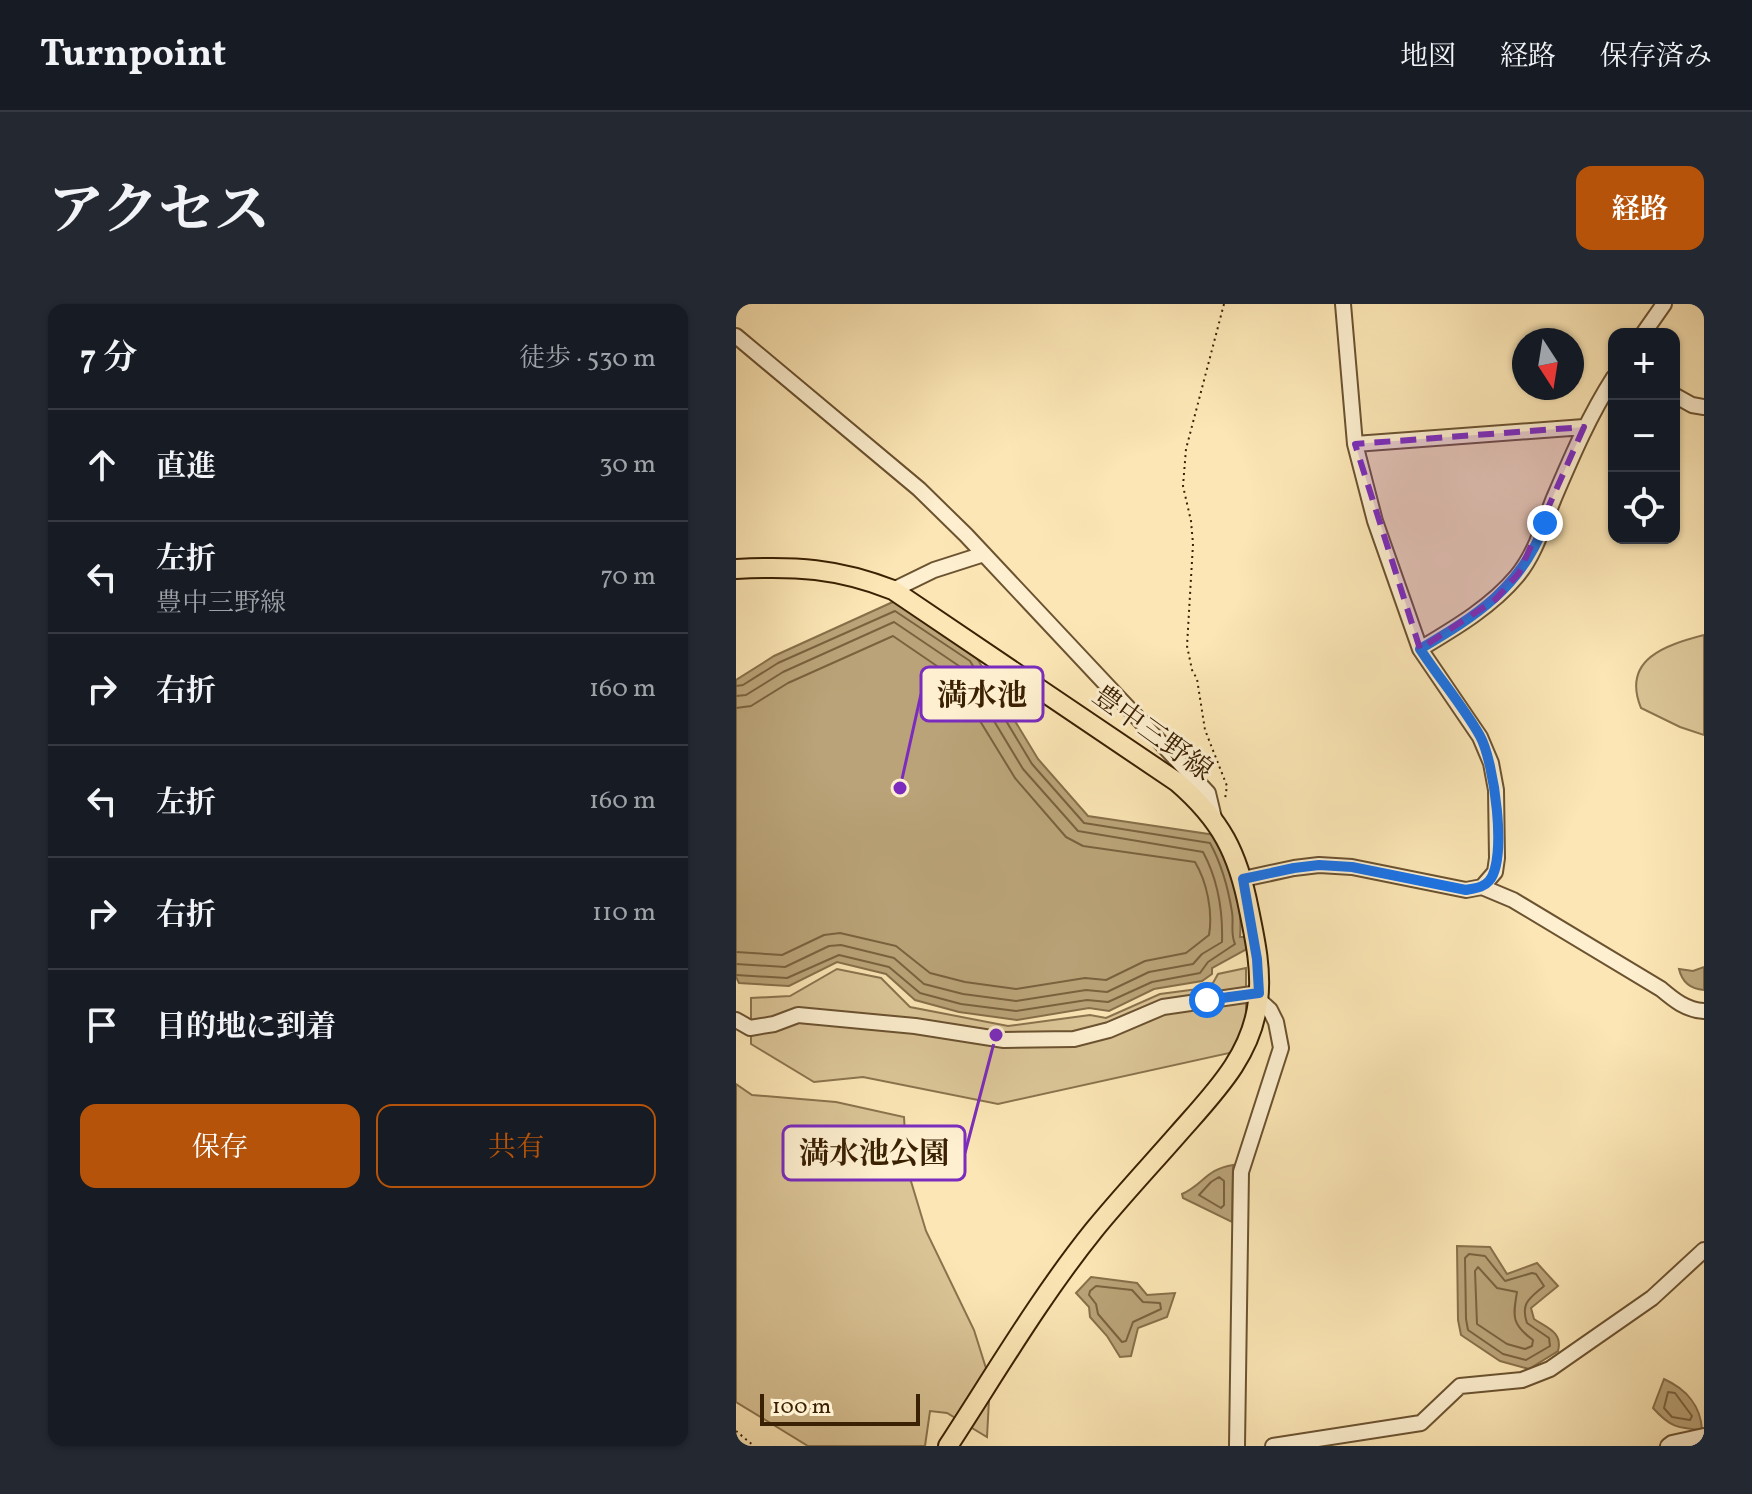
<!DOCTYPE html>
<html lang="ja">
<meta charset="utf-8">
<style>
body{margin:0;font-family:Vollkorn,"Noto Serif JP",serif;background:#242831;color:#f1f3f6}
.controls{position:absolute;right:24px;top:24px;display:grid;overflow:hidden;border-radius:16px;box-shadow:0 2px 6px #0004}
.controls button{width:72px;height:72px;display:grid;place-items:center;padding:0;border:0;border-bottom:2px solid #363941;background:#171b24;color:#f1f3f6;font:40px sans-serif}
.compass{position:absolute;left:776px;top:24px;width:72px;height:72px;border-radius:50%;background:#171b24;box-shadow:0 2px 6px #0004;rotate:168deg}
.scale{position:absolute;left:24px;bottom:20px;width:160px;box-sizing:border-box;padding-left:8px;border:4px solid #3b2103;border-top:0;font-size:22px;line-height:28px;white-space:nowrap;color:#3b2103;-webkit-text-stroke:6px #fdefcf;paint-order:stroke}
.stop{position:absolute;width:24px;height:24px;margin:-18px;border:6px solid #1a73e8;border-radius:50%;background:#fff}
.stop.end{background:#1a73e8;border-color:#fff;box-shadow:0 2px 8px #0008}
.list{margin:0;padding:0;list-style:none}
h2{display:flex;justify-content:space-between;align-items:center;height:104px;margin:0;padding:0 32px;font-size:34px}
h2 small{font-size:26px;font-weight:400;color:#9ea1a6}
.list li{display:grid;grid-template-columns:52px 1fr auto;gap:24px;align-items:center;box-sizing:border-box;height:112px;padding:0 32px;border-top:2px solid #363941}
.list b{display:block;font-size:30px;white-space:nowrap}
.list p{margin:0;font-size:26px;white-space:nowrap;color:#9ea1a6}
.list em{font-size:26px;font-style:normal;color:#9ea1a6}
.actions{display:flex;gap:16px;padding:24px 32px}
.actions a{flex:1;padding:18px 0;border:2px solid #b45309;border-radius:16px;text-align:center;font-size:28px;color:#b45309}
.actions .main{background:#b45309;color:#fff}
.icon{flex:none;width:44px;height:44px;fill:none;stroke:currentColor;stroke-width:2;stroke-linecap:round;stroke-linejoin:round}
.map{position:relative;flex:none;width:968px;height:1142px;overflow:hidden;border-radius:16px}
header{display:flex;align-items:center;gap:48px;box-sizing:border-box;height:112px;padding:0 40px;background:#171b24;border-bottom:2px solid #363941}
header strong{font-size:38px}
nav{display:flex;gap:44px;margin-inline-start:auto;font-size:28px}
.intro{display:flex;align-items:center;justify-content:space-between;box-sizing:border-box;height:192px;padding:0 48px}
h1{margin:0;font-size:56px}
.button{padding:20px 36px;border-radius:16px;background:#b45309;color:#fff;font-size:28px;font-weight:700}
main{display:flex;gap:48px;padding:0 48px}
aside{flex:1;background:#171b24;border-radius:16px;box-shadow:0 2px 6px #0004}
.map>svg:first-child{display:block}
</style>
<header>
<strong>Turnpoint</strong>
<nav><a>地図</a><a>経路</a><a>保存済み</a></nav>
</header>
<div class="intro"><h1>アクセス</h1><a class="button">経路</a></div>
<main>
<aside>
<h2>7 分<small>徒歩 · 530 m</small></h2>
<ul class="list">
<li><svg class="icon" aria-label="ahead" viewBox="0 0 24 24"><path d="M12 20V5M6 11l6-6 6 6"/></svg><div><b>直進</b></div><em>30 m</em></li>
<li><svg class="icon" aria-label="left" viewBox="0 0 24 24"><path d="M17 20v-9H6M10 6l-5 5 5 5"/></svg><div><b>左折</b><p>豊中三野線</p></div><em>70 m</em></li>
<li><svg class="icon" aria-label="right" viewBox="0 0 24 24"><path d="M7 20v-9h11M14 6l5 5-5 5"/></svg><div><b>右折</b></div><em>160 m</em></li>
<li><svg class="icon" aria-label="left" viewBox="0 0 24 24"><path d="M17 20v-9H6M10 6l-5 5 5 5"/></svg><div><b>左折</b></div><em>160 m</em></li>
<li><svg class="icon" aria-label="right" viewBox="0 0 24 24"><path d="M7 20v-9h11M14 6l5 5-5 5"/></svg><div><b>右折</b></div><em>110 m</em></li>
<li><svg class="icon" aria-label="arrive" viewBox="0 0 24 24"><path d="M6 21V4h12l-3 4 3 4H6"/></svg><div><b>目的地に到着</b></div></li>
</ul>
<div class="actions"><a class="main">保存</a><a>共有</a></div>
</aside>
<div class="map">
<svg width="968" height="1142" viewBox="0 0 968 1142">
<rect width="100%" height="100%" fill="#fce6b5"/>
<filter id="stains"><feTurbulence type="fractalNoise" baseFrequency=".0025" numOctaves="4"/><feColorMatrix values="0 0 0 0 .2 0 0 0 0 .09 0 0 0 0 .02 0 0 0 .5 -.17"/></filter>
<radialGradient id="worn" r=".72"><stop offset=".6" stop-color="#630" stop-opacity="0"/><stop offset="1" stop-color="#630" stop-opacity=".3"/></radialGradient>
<!-- green -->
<path fill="#dbc597" stroke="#8b734d" stroke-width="2" d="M968,331V431L944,423L905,404C885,355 930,341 968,331Z
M510,664V717L498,748L262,800L127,773L78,778L15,740V694L54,692L101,665L145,674L174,703L272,722L354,711L370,714L424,690L462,685L477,679L482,670Z
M0,780L16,791L100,798L168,813L171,864L190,927L238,1026L254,1077L251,1133L211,1109L194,1107L189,1142H72L0,1098Z"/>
<!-- water -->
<path fill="#baa378" stroke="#876f49" stroke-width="2" d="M159,297L239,351L302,455L352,512L479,531C495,564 507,596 504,633H511V645L476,664V670L466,677L418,685L373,707L353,704L281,716L223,708L179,696L150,670L101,658L53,682L3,679L0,673V376L38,352Z
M968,663V686C954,685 946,678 943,665L957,667Z
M497,861L496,918L447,894L446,890C467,881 470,865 497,861Z
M721,942L754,943L771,970L801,959L822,982L795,1004L798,1015C811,1024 827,1028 822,1047L793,1065L764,1057L725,1031L722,1016Z
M355,973L401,979L411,991L439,989L431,1013L402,1024L395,1052L384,1053L371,1032L354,1013L353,1003L340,989Z
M928,1075C950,1085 965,1102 966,1126C941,1124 934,1123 917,1104Z"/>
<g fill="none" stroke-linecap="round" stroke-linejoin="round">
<!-- shore -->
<path stroke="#7a623e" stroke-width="2" d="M0,382L7,381L42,359L159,307L234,357L296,460L348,519L474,539C486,561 492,583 496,608C498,619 494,629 499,640L472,658L464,669L416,678L372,698L351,696L280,707L225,700L184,689L153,663L103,651L51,674L0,671
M0,392L10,391L47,368L158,318L226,364L287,465L342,527L467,548C482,576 487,606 486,638L466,650L457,660L413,668L371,688L350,686L280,697L227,690L188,680L158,654L105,641L93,642L49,663L0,660
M0,404L15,402L52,379L157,332L217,373L279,474L330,533L347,542L459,558C471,578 477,608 473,631L450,649L409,657L370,676L349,674L280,685L229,678L194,669L160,642L104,629L88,631L46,651L0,648
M483,873L488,877V901L485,904L463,891L475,878Z
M733,950L749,952L769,977L796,969L800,970L808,982C794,994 784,999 791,1019L813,1034L814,1042L790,1056L767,1050L732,1026L730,1015L729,954Z
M742,963L761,984L781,988C777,1012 775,1020 797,1036L796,1042L789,1045L771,1040L741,1020L739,967Z
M360,982L396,986L407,998L424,999L425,1005L397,1018L390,1037L386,1038L362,1010L360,1000L353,991L354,987Z
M932,1088L939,1089L956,1112L954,1116L936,1113L928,1104Z"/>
<!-- minor casing -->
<g stroke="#6b5230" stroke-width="18">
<path id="minor" d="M607,0L619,140L639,217L684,345L744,433L755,459L760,486L761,554L759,568L746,583
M907,30L928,0
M0,32L183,185L230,231L472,489L478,514
M938,91L956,101L968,103
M619,140L848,123
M157,286L198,266L248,250
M684,345C719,324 755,303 781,272C800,249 807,221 818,194C836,152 853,112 878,73
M507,575L558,564L583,561L616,563L730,586L746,583L777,596L925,685C938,696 950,706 968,707
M0,716L14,724L38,720L62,711L179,722L268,736L338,735L373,726L427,703L523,689
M501,1142L505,868L545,744L540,718L534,706L523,696
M537,1142L685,1119L724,1082L786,1076L814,1065L916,994L968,946
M932,1142L936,1139L968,1132"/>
</g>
<!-- major casing -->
<g stroke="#3b2103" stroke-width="22">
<path id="major" d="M0,265C59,262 101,264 157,286L441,478C485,516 502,549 513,606C519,635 526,667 522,697C516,752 477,790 442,830C414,862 385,893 358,926C304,993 259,1070 212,1142"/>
</g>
<!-- path -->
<path stroke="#3b2103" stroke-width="2" stroke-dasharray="2 4" stroke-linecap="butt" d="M488,0L450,145L447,182L455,217L457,240L451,342L456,366L461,375L469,426L491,482L489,495
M0,1127L18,1142"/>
<!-- minor -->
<use href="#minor" stroke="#fdefcf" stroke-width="14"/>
<!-- major -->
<use href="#major" stroke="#fce6b5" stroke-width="18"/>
</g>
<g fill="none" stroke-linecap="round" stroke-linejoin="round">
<!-- route -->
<path stroke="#1a73e8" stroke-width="10" d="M471,696L523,689L521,655L507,575L558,564L583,561L616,563L730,586C739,584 747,584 753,577C772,556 758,457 744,432C727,402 703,374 684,345C740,312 786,283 809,219"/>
</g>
<!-- marked area -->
<path fill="#7b2cbf" fill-opacity="0.2" stroke="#7b2cbf" stroke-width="6" stroke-dasharray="16 10" stroke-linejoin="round" d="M848,123L783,269L760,295L684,345L619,140Z"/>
<g text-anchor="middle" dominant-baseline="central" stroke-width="6" stroke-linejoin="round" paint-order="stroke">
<!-- street labels -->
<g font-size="28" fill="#3b2103" stroke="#fdefcf">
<text transform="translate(416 430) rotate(36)">豊中三野線</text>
</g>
</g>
<!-- callouts -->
<path fill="none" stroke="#7b2cbf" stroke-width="3" d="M164 484L185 390M260 731L229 849"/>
<g fill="#7b2cbf" stroke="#fdefcf" stroke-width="3">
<circle cx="164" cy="484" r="8"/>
<circle cx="260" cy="731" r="8"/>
</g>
<g fill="#fdefcf" stroke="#7b2cbf" stroke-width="3">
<rect x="185" y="363" width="122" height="54" rx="8"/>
<rect x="47" y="822" width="182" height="54" rx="8"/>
</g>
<g font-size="30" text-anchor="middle" font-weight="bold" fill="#3b2103">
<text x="246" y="401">満水池</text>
<text x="138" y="859">満水池公園</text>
</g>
<rect width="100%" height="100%" filter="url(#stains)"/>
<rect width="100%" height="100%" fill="url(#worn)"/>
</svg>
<div class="controls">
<button>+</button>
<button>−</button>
<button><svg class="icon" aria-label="locate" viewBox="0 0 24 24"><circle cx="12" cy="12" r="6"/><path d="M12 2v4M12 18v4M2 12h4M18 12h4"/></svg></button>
</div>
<svg class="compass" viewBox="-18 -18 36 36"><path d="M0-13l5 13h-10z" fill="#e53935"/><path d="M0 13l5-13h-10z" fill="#9ea1a6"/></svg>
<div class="scale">100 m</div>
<div class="stop" style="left:471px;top:696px"></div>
<div class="stop end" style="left:809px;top:219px"></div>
</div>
</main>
